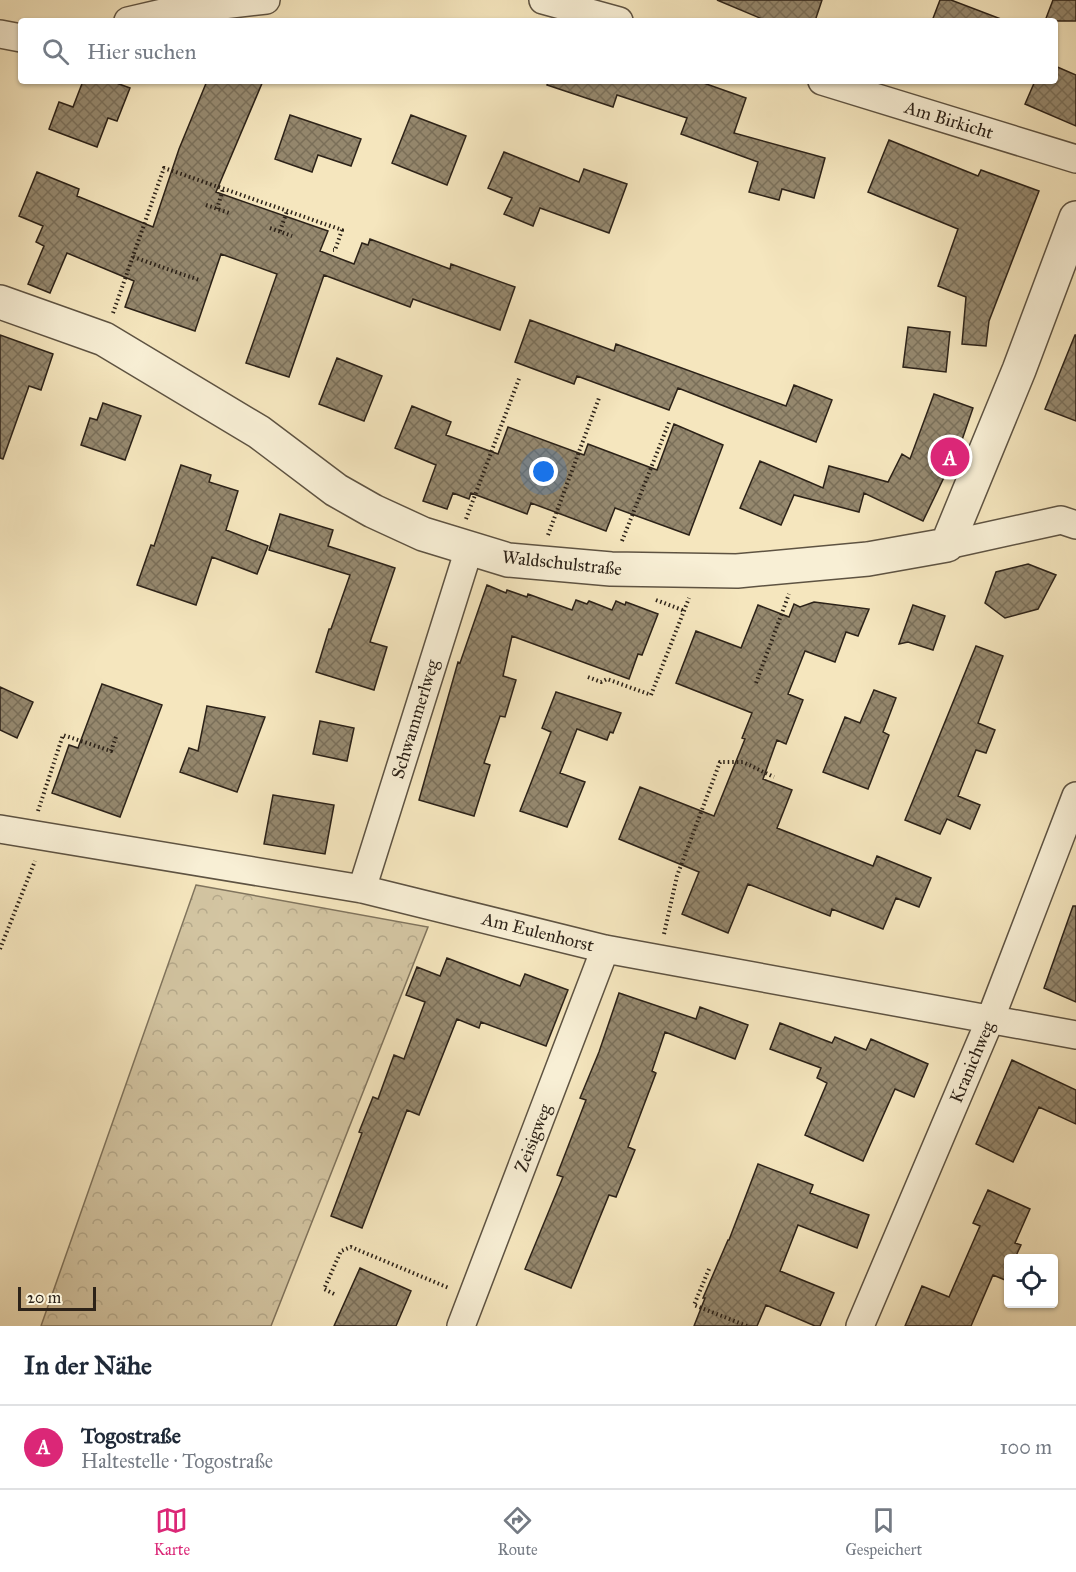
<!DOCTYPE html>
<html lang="de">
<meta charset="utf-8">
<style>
body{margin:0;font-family:"IM FELL Great Primer",serif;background:#f6f6f7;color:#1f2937}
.controls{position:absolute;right:18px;bottom:18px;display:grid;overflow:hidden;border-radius:6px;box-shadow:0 2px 4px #0004}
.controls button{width:54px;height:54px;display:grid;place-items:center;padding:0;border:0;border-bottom:2px solid #e0e1e3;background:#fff;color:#1f2937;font:30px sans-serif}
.scale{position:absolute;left:18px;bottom:15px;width:78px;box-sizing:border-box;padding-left:6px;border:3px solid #2c2218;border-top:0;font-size:16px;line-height:21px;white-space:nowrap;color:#2c2218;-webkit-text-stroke:4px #f8efd5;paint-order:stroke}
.you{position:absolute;left:544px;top:472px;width:21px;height:21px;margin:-15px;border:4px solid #fff;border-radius:50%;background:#1a73e8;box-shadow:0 0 0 9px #1a73e833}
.badge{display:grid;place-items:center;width:39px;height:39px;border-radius:50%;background:#db2777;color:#fff;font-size:20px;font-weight:700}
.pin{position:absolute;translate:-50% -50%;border:3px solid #fff;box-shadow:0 2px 6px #0006}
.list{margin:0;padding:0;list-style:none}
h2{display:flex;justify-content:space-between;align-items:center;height:78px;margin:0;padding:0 24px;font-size:26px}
h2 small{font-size:20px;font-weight:400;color:#747a83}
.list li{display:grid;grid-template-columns:39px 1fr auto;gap:18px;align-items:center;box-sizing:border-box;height:84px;padding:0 24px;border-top:2px solid #e0e1e3}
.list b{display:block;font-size:22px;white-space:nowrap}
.list p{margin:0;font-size:20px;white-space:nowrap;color:#747a83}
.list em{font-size:20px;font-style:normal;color:#747a83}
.icon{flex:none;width:33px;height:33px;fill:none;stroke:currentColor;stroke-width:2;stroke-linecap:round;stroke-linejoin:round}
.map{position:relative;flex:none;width:1076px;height:1326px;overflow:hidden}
.search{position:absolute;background:#fff;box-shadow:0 2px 4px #0004;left:18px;right:18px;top:18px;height:66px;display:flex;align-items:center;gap:15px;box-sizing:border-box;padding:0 21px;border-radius:6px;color:#747a83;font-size:22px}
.sheet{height:162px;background:#fff}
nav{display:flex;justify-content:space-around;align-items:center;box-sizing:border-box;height:84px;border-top:2px solid #e0e1e3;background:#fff;font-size:16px;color:#747a83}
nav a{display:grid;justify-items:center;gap:3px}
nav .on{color:#db2777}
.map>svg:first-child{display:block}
</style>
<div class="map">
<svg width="1076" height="1326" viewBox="0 0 1076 1326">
<defs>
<pattern id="forest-crowns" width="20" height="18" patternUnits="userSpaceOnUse" patternTransform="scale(1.5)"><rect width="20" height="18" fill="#d3c5a2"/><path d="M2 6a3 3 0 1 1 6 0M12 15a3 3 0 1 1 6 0" fill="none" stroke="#b5a98b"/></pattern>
<pattern id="building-cross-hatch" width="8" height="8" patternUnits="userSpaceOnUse" patternTransform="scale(1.5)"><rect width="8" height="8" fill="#95886e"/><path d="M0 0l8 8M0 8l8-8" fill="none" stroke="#7a6f59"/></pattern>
</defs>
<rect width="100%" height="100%" fill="#f5e6be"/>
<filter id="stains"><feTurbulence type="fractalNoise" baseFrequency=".00333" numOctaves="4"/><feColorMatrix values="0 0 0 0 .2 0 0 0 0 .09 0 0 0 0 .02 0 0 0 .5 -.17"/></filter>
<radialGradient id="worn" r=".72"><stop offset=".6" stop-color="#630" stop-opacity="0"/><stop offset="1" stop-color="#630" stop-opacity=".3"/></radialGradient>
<!-- forest -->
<path fill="url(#forest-crowns)" stroke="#80745d" stroke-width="1.5" d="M196,885L428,927L271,1326H41Z"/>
<!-- building -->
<path fill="url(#building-cross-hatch)" stroke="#2c2218" stroke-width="1.5" d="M717,0H822L815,21H767Z
M940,0H951L1001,19V21H932Z
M1053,0H1076V21H1045Z
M1055,66L1076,75V126L1025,104L1035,81H1055Z
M83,81H111L130,88L117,121L108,118L97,147L49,129L59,102L73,107Z
M207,81H263L216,192L328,231L320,251L354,264L362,243L368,245L370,239L450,269L451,264L515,287L500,330L413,299L410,307L324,275L289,377L246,363L277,274L221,254L195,331L125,307L134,281L67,253L50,293L28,284L44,246L36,242L43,226L19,216L37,172L79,189L77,196L153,227L179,149Z
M548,81H698L746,98L734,133L825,158L814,198L782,189L779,200L749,192L758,162L681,134L687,118L617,95L613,107L547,85Z
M290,115L361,139L351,166L318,155L312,172L275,159Z
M411,115L466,136L447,185L392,163Z
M889,140L978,176L981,170L1039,191L989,321L986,346L962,344L966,297L938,286L958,229L868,192Z
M504,152L579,182L584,169L627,184L609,233L540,208L533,226L504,214L512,198L488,188Z
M530,320L614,351L616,344L786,406L794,385L832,400L816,442L678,388L669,410L577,376L574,384L515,362Z
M908,327L950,332L946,372L903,367Z
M0,335L53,354L41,390L29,386L3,459L0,458Z
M1075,335H1076V421L1045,409Z
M337,358L382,376L364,421L319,404Z
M934,394L973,408L962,440L923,521L864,493L859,512L794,495L781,525L740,508L760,461L823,488L829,466L888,482L902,454L910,459Z
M103,403L141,416L125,460L81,445L90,418L97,420Z
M412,406L451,422L446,435L498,454L508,427L584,455L588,444L657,470L674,424L723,445L689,535L615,508L606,531L531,503L527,514L471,493L469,499L453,493L447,509L423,501L436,465L395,448Z
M181,465L211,475L209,482L238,491L226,530L268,546L257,574L212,557L196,605L137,585L151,545L154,546Z
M280,514L333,530L328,546L395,568L370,642L387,647L374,690L316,672L329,629H331L350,575L269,550Z
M1028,564L1056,575L1038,609L1005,618L985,603L996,572Z
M487,585L506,593L507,590L527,597L528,594L572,610L576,600L587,604L589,601L612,610L616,601L625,605L626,602L658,614L642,655L638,654L629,679L512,636L503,676L516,680L505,717L500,716L484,763L490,765L474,816L419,800L458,662L460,663Z
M814,602L869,609L858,636L846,632L835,662L805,651L788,694L803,700L786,744L777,740L763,779L792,790L777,828L873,866L877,856L931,878L919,907L896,898L883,929L832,909L830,916L748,884L728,933L682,914L699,872L619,839L640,787L714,816L745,739L742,738L752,713L676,683L696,631L741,648L758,605L789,617L794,604L800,607Z
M913,605L945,616L933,650L908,642L899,644Z
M976,646L1003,656L978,723L995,730L986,753L976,750L958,796L980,805L970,829L947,819L940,834L905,820Z
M102,684L162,705L120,817L52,793L69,745L78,748Z
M0,687L33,702L17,738L0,730Z
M874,690L896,698L883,732L889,735L868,789L823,772L845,717L860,723Z
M556,692L621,713L613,733L610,732L607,740L577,729L560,773L585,782L567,827L520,811L551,732L542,728Z
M207,706L265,717L237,792L180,772L189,748L198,751Z
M320,721L354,728L347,761L313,754Z
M273,795L334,805L325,854L264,844Z
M1073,906H1076V1002L1044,988Z
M447,958L520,986L525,974L568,990L546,1046L481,1022L479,1028L457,1019L419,1115L407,1110L362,1228L331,1216L362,1133L359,1132L373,1097L378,1099L394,1055L404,1059L425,1002L406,995L417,967L440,976Z
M619,993L696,1019L700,1007L748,1025L735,1059L665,1032L652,1071L656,1073L628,1147L635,1150L616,1197L609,1195L571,1288L525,1269L563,1177L557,1175L586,1100L580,1098L599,1052Z
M780,1023L832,1043L835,1037L866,1050L871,1039L928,1064L914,1097L895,1089L863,1161L805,1135L827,1083L817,1078L821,1068L770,1049Z
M1012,1060L1076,1090V1124L1039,1107L1013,1162L976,1144Z
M758,1164L813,1185L810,1193L869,1215L857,1248L798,1225L780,1271L834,1293L820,1326H815L766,1305L757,1326H694L705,1298H703L728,1240H729Z
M988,1190L1030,1209L1015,1243L1021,1245L1015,1258H1008V1273L1005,1280L993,1275L971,1326H905L922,1286L949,1297L980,1226L973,1223Z
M360,1268L411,1291L396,1326H334Z"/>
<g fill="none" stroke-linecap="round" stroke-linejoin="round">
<!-- minor casing -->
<g stroke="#5e5342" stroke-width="30">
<path id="minor" d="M543,0L619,21
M128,21L171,11L266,0
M0,34L21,38
M822,81L1076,159
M947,545L1061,520L1076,525
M0,829L362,889L605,949L1076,1035
M362,889L469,549
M461,1326L605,949
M860,1326L990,1020L1076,796"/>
</g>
<!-- tertiary casing -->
<g stroke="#5e5342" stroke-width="36">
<path id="tertiary" d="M0,302L104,339L259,432L336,490L373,511L423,534L508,560L611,569L737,571L868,559L947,545L1019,370L1076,218"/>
</g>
<!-- path -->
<path stroke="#2c2218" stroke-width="4" stroke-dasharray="1.5 3" stroke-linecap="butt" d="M206,205L229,213
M217,209L223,189
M270,228L292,236
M280,231L287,211
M133,257L199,280
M113,313L164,168L342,230L335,250H333
M466,519L520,376
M548,535L599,398
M622,541L670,420
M656,600L685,611
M588,677L601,682L607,679L651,695L689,598
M756,683L789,594
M38,811L63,735L111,751L116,737
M664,934L677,876L720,762H743L774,777
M0,949L35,861
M709,1269L694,1305L747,1326
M334,1294L324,1289L341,1251L351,1247L449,1288"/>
<!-- minor -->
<use href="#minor" stroke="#f8efd5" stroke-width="27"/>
<!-- tertiary -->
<use href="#tertiary" stroke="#f8efd5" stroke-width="33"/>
</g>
<g text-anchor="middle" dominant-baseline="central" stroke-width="4.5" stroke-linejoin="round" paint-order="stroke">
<!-- street labels -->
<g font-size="18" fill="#2c2218" stroke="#f8efd5">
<text transform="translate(949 120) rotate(17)">Am Birkicht</text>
<text transform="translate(562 563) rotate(6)">Waldschulstraße</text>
<text transform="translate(415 719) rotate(-73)">Schwammerlweg</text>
<text transform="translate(538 932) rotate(14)">Am Eulenhorst</text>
<text transform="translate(972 1062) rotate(-67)">Kranichweg</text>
<text transform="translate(533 1138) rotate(-69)">Zeisigweg</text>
</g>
</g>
<rect width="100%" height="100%" filter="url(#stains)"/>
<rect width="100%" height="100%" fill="url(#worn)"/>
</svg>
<div class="controls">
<button><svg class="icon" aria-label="locate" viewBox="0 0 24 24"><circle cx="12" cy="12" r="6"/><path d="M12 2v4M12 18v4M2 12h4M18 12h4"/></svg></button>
</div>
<div class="scale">20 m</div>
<div class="you"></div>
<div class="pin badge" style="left:950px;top:457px">A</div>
<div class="search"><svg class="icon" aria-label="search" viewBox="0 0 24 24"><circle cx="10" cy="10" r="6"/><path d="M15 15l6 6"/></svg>Hier suchen</div>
</div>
<section class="sheet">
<h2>In der Nähe<small></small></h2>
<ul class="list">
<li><span class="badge">A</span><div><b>Togostraße</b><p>Haltestelle · Togostraße</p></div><em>100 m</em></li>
</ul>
</section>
<nav>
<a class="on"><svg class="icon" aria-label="map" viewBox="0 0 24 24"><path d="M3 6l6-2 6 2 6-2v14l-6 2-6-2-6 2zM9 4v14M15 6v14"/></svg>Karte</a>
<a><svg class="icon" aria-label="directions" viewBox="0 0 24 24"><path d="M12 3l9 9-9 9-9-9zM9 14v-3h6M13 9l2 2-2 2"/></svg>Route</a>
<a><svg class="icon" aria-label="saved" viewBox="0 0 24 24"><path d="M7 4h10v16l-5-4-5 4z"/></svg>Gespeichert</a>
</nav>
